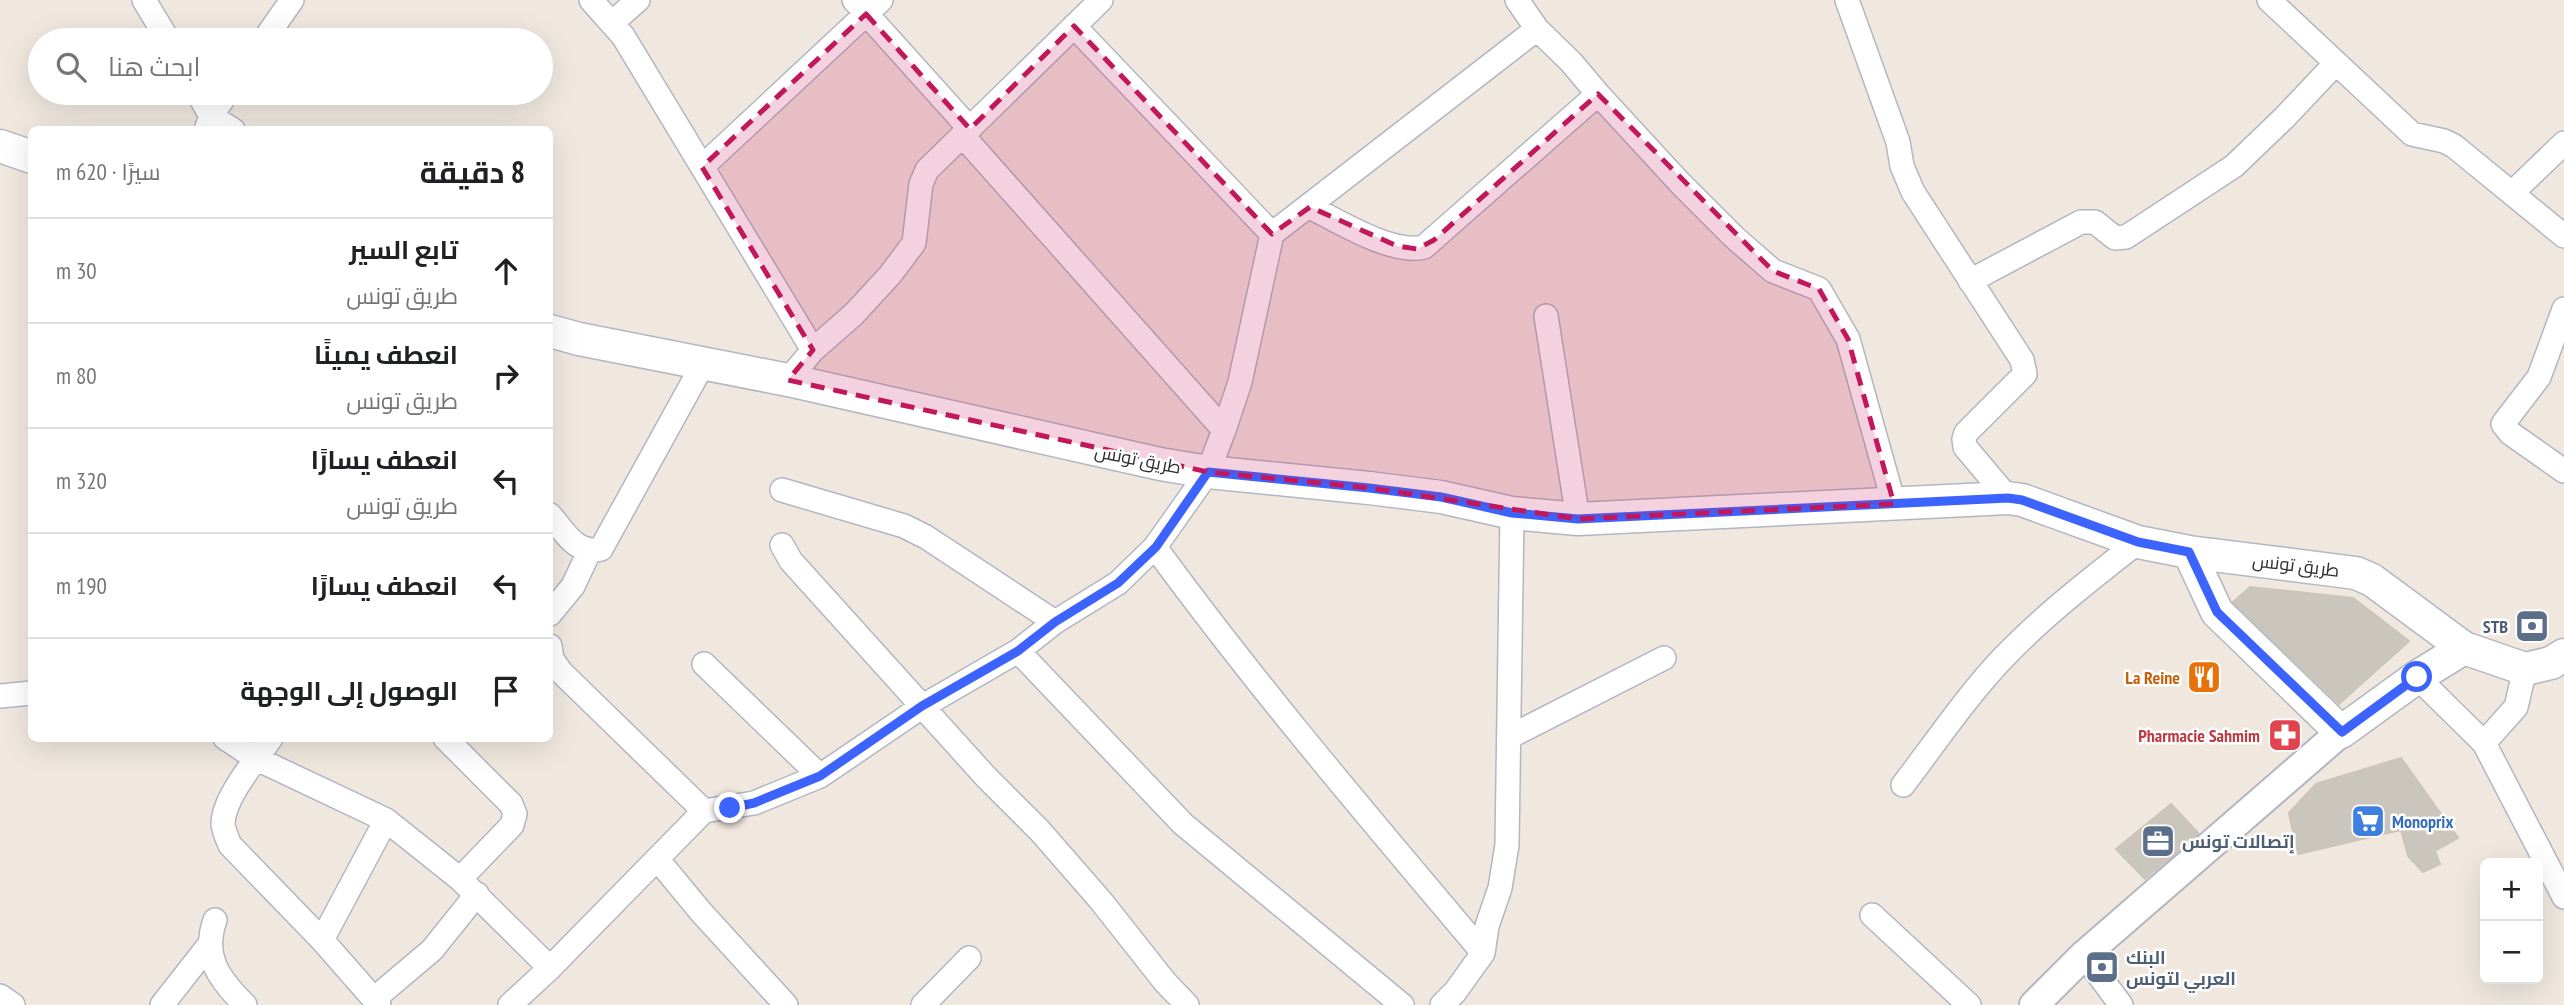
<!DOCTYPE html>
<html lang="ar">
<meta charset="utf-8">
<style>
body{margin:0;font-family:"PT Sans Narrow",Cairo,sans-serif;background:#f6f6f6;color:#202124;direction:rtl}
.controls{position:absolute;right:21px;bottom:21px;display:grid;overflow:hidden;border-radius:10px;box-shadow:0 7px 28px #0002}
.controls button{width:63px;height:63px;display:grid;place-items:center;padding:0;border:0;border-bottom:2px solid #e0e0e0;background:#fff;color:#202124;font:35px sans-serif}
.stop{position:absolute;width:21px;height:21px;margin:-16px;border:5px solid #3d63ff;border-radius:50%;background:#fff}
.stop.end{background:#3d63ff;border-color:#fff;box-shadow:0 2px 7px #0008}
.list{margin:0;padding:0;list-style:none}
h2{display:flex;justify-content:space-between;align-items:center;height:91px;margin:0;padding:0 28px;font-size:30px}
h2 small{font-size:23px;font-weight:400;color:#757577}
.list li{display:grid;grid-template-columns:46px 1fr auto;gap:21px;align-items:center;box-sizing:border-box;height:105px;padding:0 28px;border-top:2px solid #e0e0e0}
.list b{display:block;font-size:26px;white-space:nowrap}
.list p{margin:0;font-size:23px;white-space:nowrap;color:#757577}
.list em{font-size:23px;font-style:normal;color:#757577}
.icon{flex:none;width:38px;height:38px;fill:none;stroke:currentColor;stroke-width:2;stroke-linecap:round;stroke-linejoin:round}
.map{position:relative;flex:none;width:2564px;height:1005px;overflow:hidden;direction:ltr}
.search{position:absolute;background:#fff;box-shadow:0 7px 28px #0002;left:28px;top:28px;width:525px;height:77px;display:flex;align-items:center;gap:18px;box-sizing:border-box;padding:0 24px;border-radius:38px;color:#757577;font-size:26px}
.panel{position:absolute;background:#fff;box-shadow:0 7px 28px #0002;left:28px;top:126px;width:525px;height:616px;border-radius:10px;direction:rtl}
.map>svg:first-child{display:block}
</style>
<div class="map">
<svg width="2564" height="1005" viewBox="0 0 2564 1005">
<rect width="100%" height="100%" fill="#f0e8df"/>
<!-- building -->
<path fill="#cbc6bd" stroke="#ccc4b8" stroke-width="2" d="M2250,587L2353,598L2409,641L2339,704L2233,602Z
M2401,758L2458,838L2435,851L2440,864L2423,872L2408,856L2401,830L2298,854L2289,813L2316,784Z
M2171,804L2199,834L2145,879L2116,849Z"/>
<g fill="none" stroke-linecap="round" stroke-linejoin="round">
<!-- minor casing -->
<g stroke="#b3b6c2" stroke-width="26">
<path id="minor" d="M144,0L168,40
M591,0L623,36L813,350
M854,0L970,129
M1517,0L1537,29L1571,62L1598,94L1680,183L1735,238L1773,271L1819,289L1848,339L1894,504
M1847,0L1898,142L1902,166L1913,192L2022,360L2025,374L1966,433L1964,439L1965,447L2008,498
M2269,0L2412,134L2444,141L2454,146L2564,236
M612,23L638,0
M1074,26L1272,234
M264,40L292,0
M198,93L211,116L207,127
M227,93L211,116L233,130
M963,136L1224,430
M702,167L881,0
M2512,193L2564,143
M1310,207C1338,221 1392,255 1424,247L1598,94
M1970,281L2081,222H2095L2115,238L2126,237L2234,166L2284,118L2336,63
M2564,309L2539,377L2503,424L2510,433L2564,471
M1546,316L1578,519
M788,380L813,350L854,314L890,275L914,243L921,184L927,170L1101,0
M782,490L904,526L926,537L1055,622
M550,515C565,532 576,555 601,549L703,364
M782,545L791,561L986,777L1040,831L1101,901L1165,982L1187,1005
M1155,547C1258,688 1371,820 1483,953
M550,614L573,586L589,552
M550,646L552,659L561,672L704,811
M1018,651L1183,824L1402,1005
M704,664L820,776
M2417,677L2484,743L2564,897
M0,696L32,693
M1509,737L1664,658
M225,738L257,759L386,820L460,879L550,968
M271,738C256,760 223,798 223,824C224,832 227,838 230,845L322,940L379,1005
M445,738L511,804L515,814L512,825L460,879
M2484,743L2516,707L2525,669
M1903,785C1936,742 1966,697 2003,658C2044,615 2091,579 2138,542
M658,860L701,912L786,1005
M1872,915L1969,1005
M215,920C202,957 219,979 245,1005
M322,940L386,820
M2084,955L2121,1005
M0,996L13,1005
M374,999L432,950L477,894
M162,1005L209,945
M510,1005L550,968L704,811L754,803L820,776L923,706L1018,651L1055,622L1118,583L1155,547L1208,472L1224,430L1240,382L1272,234L1537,29
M923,1005L969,958
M1442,1005L1455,992L1483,953L1487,926L1500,888L1507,845L1512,513"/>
</g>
<!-- tertiary casing -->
<g stroke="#b3b6c2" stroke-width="32">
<path id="tertiary" d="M2034,1005L2084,955L2341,732"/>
</g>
<!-- secondary casing -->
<g stroke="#b3b6c2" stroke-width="35">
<path id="secondary" d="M0,146L32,157
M550,331L579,339L788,380L1160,464L1208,472L1369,488L1441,497L1512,513L1578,519L2008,498L2022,500L2138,542L2189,552L2356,573L2372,580L2464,648L2525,669L2551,663L2564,655
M2189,552L2217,612L2341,732L2417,677L2464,648"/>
</g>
<!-- minor -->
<use href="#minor" stroke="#fff" stroke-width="23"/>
<!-- tertiary -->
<use href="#tertiary" stroke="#fff" stroke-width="28"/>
<!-- secondary -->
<use href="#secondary" stroke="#fff" stroke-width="32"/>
</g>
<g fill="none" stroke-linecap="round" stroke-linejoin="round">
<!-- route -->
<path stroke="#3d63ff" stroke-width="9" d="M730,808L754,803L820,776L922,706L1018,651L1055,622L1118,583L1156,547L1208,472L1369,488L1441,497L1512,513L1578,519L2008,498L2022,500L2138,542L2189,552L2217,612L2342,732L2417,677"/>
</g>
<!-- marked area -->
<path fill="#c2185b" fill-opacity="0.2" stroke="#c2185b" stroke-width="5" stroke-dasharray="14 9" stroke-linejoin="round" d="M866,14L970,129L1074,26L1272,234L1310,207L1397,246L1417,249L1434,240L1598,94L1773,271L1819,289L1848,339L1894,504L1578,519L1369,488L1208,472L788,380L813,350L702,167Z"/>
<!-- icons -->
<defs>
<g id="bank-square" transform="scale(1.75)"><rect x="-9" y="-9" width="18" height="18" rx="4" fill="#5c6f8a" stroke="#fff"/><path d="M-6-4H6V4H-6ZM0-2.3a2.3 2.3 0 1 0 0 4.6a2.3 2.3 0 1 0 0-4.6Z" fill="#fff"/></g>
<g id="restaurant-square" transform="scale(1.75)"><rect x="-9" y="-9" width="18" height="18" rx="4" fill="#e8710a" stroke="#fff"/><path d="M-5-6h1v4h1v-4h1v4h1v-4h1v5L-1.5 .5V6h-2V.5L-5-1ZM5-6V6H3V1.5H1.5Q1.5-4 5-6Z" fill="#fff"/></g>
<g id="pharmacy-square" transform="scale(1.75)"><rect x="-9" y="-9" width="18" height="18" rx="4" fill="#e0444e" stroke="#fff"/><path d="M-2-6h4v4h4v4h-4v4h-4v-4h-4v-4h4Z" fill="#fff"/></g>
<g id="supermarket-square" transform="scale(1.75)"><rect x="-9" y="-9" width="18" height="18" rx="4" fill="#3f7fe0" stroke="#fff"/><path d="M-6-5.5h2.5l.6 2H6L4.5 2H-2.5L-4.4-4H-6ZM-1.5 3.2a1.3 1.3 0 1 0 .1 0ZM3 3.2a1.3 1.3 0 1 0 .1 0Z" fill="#fff"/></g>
<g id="office-square" transform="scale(1.75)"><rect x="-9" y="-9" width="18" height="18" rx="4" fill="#5c6f8a" stroke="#fff"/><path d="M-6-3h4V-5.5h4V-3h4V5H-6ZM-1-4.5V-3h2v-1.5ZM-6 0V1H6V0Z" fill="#fff"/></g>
</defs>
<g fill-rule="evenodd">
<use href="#bank-square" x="2532" y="626"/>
<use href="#restaurant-square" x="2204" y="677"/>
<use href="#pharmacy-square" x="2285" y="735"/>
<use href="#supermarket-square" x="2368" y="821"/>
<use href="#office-square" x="2158" y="841"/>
<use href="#bank-square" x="2102" y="967"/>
</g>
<g text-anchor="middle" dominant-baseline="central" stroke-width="5" stroke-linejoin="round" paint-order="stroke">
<!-- street labels -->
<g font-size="18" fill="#2d2d2d" stroke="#fff">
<text transform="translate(1138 459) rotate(11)">طريق تونس</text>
<text transform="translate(2296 565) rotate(7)">طريق تونس</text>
</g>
<!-- service labels -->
<g font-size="18" font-weight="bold" fill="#4e5e75" stroke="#fff" text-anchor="start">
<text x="2508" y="626" text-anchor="end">STB</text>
<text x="2182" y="841">إتصالات تونس</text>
<text x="2126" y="957">البنك<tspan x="2126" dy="21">العربي لتونس</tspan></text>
</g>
<!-- food labels -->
<g font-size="18" font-weight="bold" fill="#c56008" stroke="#fff" text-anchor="end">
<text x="2180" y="677">La Reine</text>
</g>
<!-- health labels -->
<g font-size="18" font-weight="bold" fill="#be3a42" stroke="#fff" text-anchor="end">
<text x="2260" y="735">Pharmacie Sahmim</text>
</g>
<!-- shop labels -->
<g font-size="18" font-weight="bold" fill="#366cbe" stroke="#fff" text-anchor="start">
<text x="2392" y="821">Monoprix</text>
</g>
</g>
</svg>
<div class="controls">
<button>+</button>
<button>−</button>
</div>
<div class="stop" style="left:2417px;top:677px"></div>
<div class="stop end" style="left:730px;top:808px"></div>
<div class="search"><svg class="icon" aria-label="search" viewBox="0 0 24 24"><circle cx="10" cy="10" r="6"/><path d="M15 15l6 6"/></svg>ابحث هنا</div>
<section class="panel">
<h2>8 دقيقة<small>سيرًا · 620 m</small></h2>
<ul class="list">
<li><svg class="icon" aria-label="ahead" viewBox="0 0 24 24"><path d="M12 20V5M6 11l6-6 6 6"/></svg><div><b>تابع السير</b><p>طريق تونس</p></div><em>30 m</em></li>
<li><svg class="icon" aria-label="right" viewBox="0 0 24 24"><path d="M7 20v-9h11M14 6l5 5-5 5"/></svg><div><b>انعطف يمينًا</b><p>طريق تونس</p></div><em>80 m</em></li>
<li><svg class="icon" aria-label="left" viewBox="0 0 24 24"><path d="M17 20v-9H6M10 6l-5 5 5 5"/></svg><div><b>انعطف يسارًا</b><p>طريق تونس</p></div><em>320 m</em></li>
<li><svg class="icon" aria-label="left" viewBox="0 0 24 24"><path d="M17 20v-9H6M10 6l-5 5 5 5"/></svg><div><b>انعطف يسارًا</b></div><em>190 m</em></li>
<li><svg class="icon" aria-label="arrive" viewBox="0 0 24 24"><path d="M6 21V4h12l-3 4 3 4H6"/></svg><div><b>الوصول إلى الوجهة</b></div></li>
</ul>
</section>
</div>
